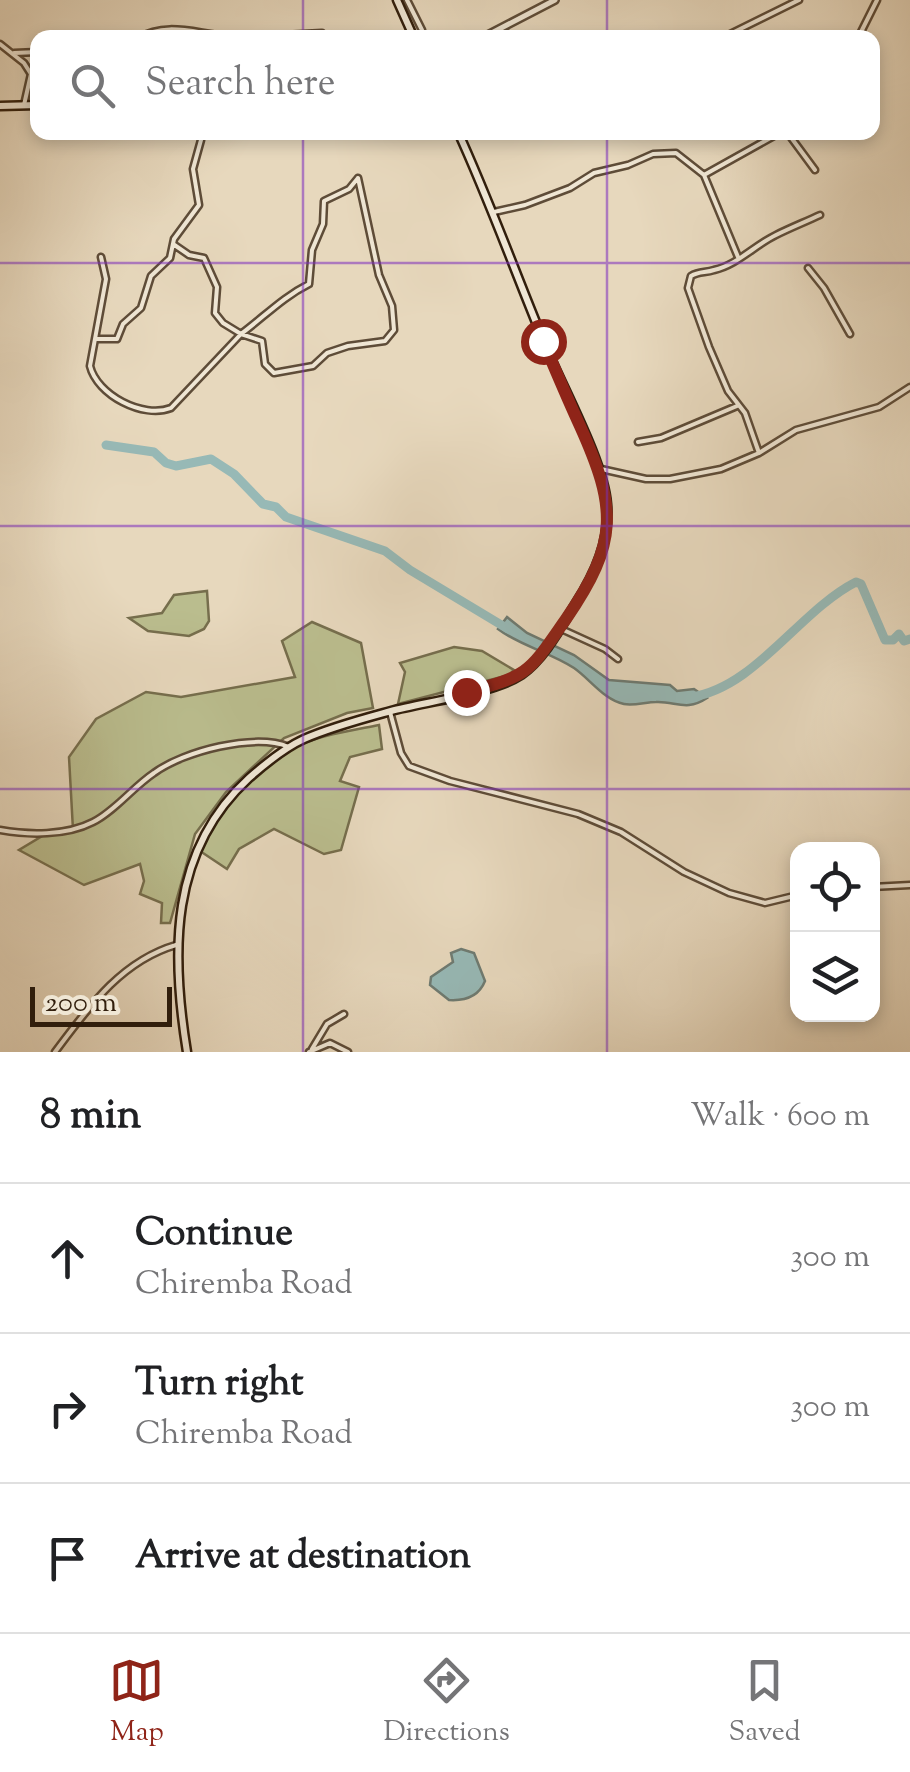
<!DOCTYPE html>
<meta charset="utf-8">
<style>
body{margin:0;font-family:"Sorts Mill Goudy",serif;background:#f2f2f2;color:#202124}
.controls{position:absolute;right:30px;bottom:30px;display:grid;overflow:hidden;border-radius:20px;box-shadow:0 5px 15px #0003}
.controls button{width:90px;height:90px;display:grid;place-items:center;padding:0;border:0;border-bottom:2px solid #e0e0e0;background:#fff;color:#202124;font:50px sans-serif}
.scale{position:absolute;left:30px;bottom:25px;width:142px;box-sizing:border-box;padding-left:10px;border:5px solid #311e0c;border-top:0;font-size:28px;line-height:35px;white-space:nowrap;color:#311e0c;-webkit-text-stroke:8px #efe6d4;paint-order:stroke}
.stop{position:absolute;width:30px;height:30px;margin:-22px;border:8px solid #8f2418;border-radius:50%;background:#fff}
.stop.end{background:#8f2418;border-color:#fff;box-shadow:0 2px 10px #0008}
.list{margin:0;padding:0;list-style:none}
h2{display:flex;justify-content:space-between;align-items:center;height:130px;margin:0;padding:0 40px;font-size:42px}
h2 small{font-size:32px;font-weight:400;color:#757577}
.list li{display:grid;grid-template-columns:65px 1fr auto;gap:30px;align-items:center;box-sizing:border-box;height:150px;padding:0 40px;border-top:2px solid #e0e0e0}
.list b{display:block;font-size:38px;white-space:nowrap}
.list p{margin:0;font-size:32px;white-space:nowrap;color:#757577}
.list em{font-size:32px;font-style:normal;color:#757577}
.icon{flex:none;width:55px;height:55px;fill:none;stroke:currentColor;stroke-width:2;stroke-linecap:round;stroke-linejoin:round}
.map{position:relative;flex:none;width:910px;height:1052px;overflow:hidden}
.search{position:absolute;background:#fff;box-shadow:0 5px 15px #0003;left:30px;right:30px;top:30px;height:110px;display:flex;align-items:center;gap:25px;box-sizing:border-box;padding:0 35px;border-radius:20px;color:#757577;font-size:38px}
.sheet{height:580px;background:#fff}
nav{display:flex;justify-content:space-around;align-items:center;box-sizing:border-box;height:140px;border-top:2px solid #e0e0e0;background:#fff;font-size:28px;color:#757577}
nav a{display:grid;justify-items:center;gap:5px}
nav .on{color:#8f2418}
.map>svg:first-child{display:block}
</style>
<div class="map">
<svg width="910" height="1052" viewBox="0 0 910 1052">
<rect width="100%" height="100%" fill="#e7d8bd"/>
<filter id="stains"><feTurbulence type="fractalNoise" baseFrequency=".002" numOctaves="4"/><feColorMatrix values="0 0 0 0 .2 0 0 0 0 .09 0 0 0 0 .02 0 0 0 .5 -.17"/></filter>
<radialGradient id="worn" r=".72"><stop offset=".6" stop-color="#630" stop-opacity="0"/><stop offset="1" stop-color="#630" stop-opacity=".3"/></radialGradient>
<!-- green -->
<path fill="#babd8e" stroke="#766e4d" stroke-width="2.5" d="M207,591L209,621L204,629L189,636L148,631L129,618L162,613L174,595Z
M312,622L361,643L373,708L347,713L284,738L226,792L195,834L170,923H161L162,903L140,894L144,881L140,864L84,885L19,850L44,835L73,830L69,757L96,719L146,692L181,697L295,677L282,641Z
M454,647L482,651L514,670L509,675L398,704L405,672L400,663Z
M379,725L382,749L350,757L340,781L359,787L341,850L324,854L274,829L239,849L227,869L200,851C210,812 264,759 302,744C326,734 354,730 379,725Z"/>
<!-- water -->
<path fill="#97b9b6" stroke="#6e7b72" stroke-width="2.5" d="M507,617L527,633L574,655L609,680L670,685L677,691L694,689L707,698C686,712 676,701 656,702C646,702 634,706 624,704C604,700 590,679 574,668C550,652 520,646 498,629Z
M461,949L474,953L485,981C479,996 465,1001 449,1000L430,985L431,977L453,962L451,953Z"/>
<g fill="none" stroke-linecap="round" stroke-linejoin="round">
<!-- river -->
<path stroke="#97b9b6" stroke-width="9" d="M106,445L154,452L166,463L176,466L211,459L234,474L263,504L276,507L286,517L385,551L410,570L508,629
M691,697C755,688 799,611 856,582L861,584L885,640H893L899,634L904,641L910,639"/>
<!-- minor casing -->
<g stroke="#5e4c38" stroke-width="9">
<path id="minor" d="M407,0L422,30L418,38
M499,30L517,38
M138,38C168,21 196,34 229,36C260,36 291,35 322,33
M722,38L799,0
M858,38L877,0
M0,44L24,63L31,74L24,105
M14,53L38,52
M787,132L815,170
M704,175L781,132
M494,212L525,205L570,188L594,173L628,165L653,154L676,153L704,175L738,257
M173,244L189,255L204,258L217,287L215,313L223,323L241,334C265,316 283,297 309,284L312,250L323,224L324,201L349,189L358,178
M101,257L106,279L90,366C97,395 143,419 171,408L241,334L262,341L265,364L274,373L313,366L327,353L348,346L385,341L394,330L392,306L379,275L358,178
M808,268L824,288L850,334
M96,339H117L123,324L141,308L151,276L170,258L174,239L199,205L193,169L201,140
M638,442L661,438L737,406
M759,453L745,413L728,391L709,347L688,288L691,276C699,271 705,273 714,270C737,265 755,245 776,235C790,228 805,222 820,215
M601,469L646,479H670L721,469L759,453L796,430L879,407L910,387
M559,628L605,649L618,659
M390,712L401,753L409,766L450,781L578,814L621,832L684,872L729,893L765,903L798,895
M0,830C28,835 66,836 93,822C115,811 133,787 154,773C184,751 254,733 289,747
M872,887L910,885
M312,1049L327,1024L344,1014
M55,1052C88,1008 121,961 176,945
M309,1052L330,1043L348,1052"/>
</g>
<!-- tertiary casing -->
<g stroke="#5e4c38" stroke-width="10">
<path id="tertiary" d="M482,38L555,0"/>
</g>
<!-- secondary casing -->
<g stroke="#311e0c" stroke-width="11">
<path id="secondary" d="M397,0L414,38
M0,106L38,105
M189,132H200
M187,1052C171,954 169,851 249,778C266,763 284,748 304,739C331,727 362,719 391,711C425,702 494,693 521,675C545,658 561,627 576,603C595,573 610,540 607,504C604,461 561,385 544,342C515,272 490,202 458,132"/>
</g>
<!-- minor -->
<use href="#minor" stroke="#efe6d4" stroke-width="4"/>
<!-- tertiary -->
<use href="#tertiary" stroke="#efe6d4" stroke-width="5"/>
<!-- secondary -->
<use href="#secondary" stroke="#efe6d4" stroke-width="6"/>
</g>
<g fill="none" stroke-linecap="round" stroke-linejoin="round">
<!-- route -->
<path stroke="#8f2418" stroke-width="12" d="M466,692C530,676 529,672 566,619C619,542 617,508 580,426C567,398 555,369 543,341"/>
</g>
<!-- grid -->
<path fill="none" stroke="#7b2cbf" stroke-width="2.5" stroke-opacity="0.55" d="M303,0V38M607,0V38M303,132V1052M607,132V1052M0,263H910M0,526H910M0,789H910"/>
<rect width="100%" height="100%" filter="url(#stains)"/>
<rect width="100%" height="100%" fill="url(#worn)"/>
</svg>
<div class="controls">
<button><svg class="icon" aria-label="locate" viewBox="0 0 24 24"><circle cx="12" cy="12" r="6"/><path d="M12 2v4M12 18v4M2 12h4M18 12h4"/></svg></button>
<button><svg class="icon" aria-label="layers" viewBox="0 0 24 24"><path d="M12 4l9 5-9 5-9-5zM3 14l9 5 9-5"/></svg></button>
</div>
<div class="scale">200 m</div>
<div class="stop" style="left:543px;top:341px"></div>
<div class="stop end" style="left:466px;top:692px"></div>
<div class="search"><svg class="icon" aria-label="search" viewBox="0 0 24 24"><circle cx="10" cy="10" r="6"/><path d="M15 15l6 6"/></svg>Search here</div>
</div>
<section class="sheet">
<h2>8 min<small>Walk · 600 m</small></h2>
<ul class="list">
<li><svg class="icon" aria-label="ahead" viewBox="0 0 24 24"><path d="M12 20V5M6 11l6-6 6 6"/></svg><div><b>Continue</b><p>Chiremba Road</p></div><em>300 m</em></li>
<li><svg class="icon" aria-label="right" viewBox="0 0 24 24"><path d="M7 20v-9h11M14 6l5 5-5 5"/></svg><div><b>Turn right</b><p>Chiremba Road</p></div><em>300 m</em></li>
<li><svg class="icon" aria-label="arrive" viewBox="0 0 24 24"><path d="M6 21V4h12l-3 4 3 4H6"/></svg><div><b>Arrive at destination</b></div></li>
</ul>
</section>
<nav>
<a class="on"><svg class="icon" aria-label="map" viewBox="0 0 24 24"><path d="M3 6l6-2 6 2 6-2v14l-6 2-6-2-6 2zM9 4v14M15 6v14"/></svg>Map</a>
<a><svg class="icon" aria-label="directions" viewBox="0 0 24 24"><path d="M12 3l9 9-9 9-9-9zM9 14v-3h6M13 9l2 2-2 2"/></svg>Directions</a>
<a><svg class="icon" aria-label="saved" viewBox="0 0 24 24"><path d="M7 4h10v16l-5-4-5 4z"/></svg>Saved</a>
</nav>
